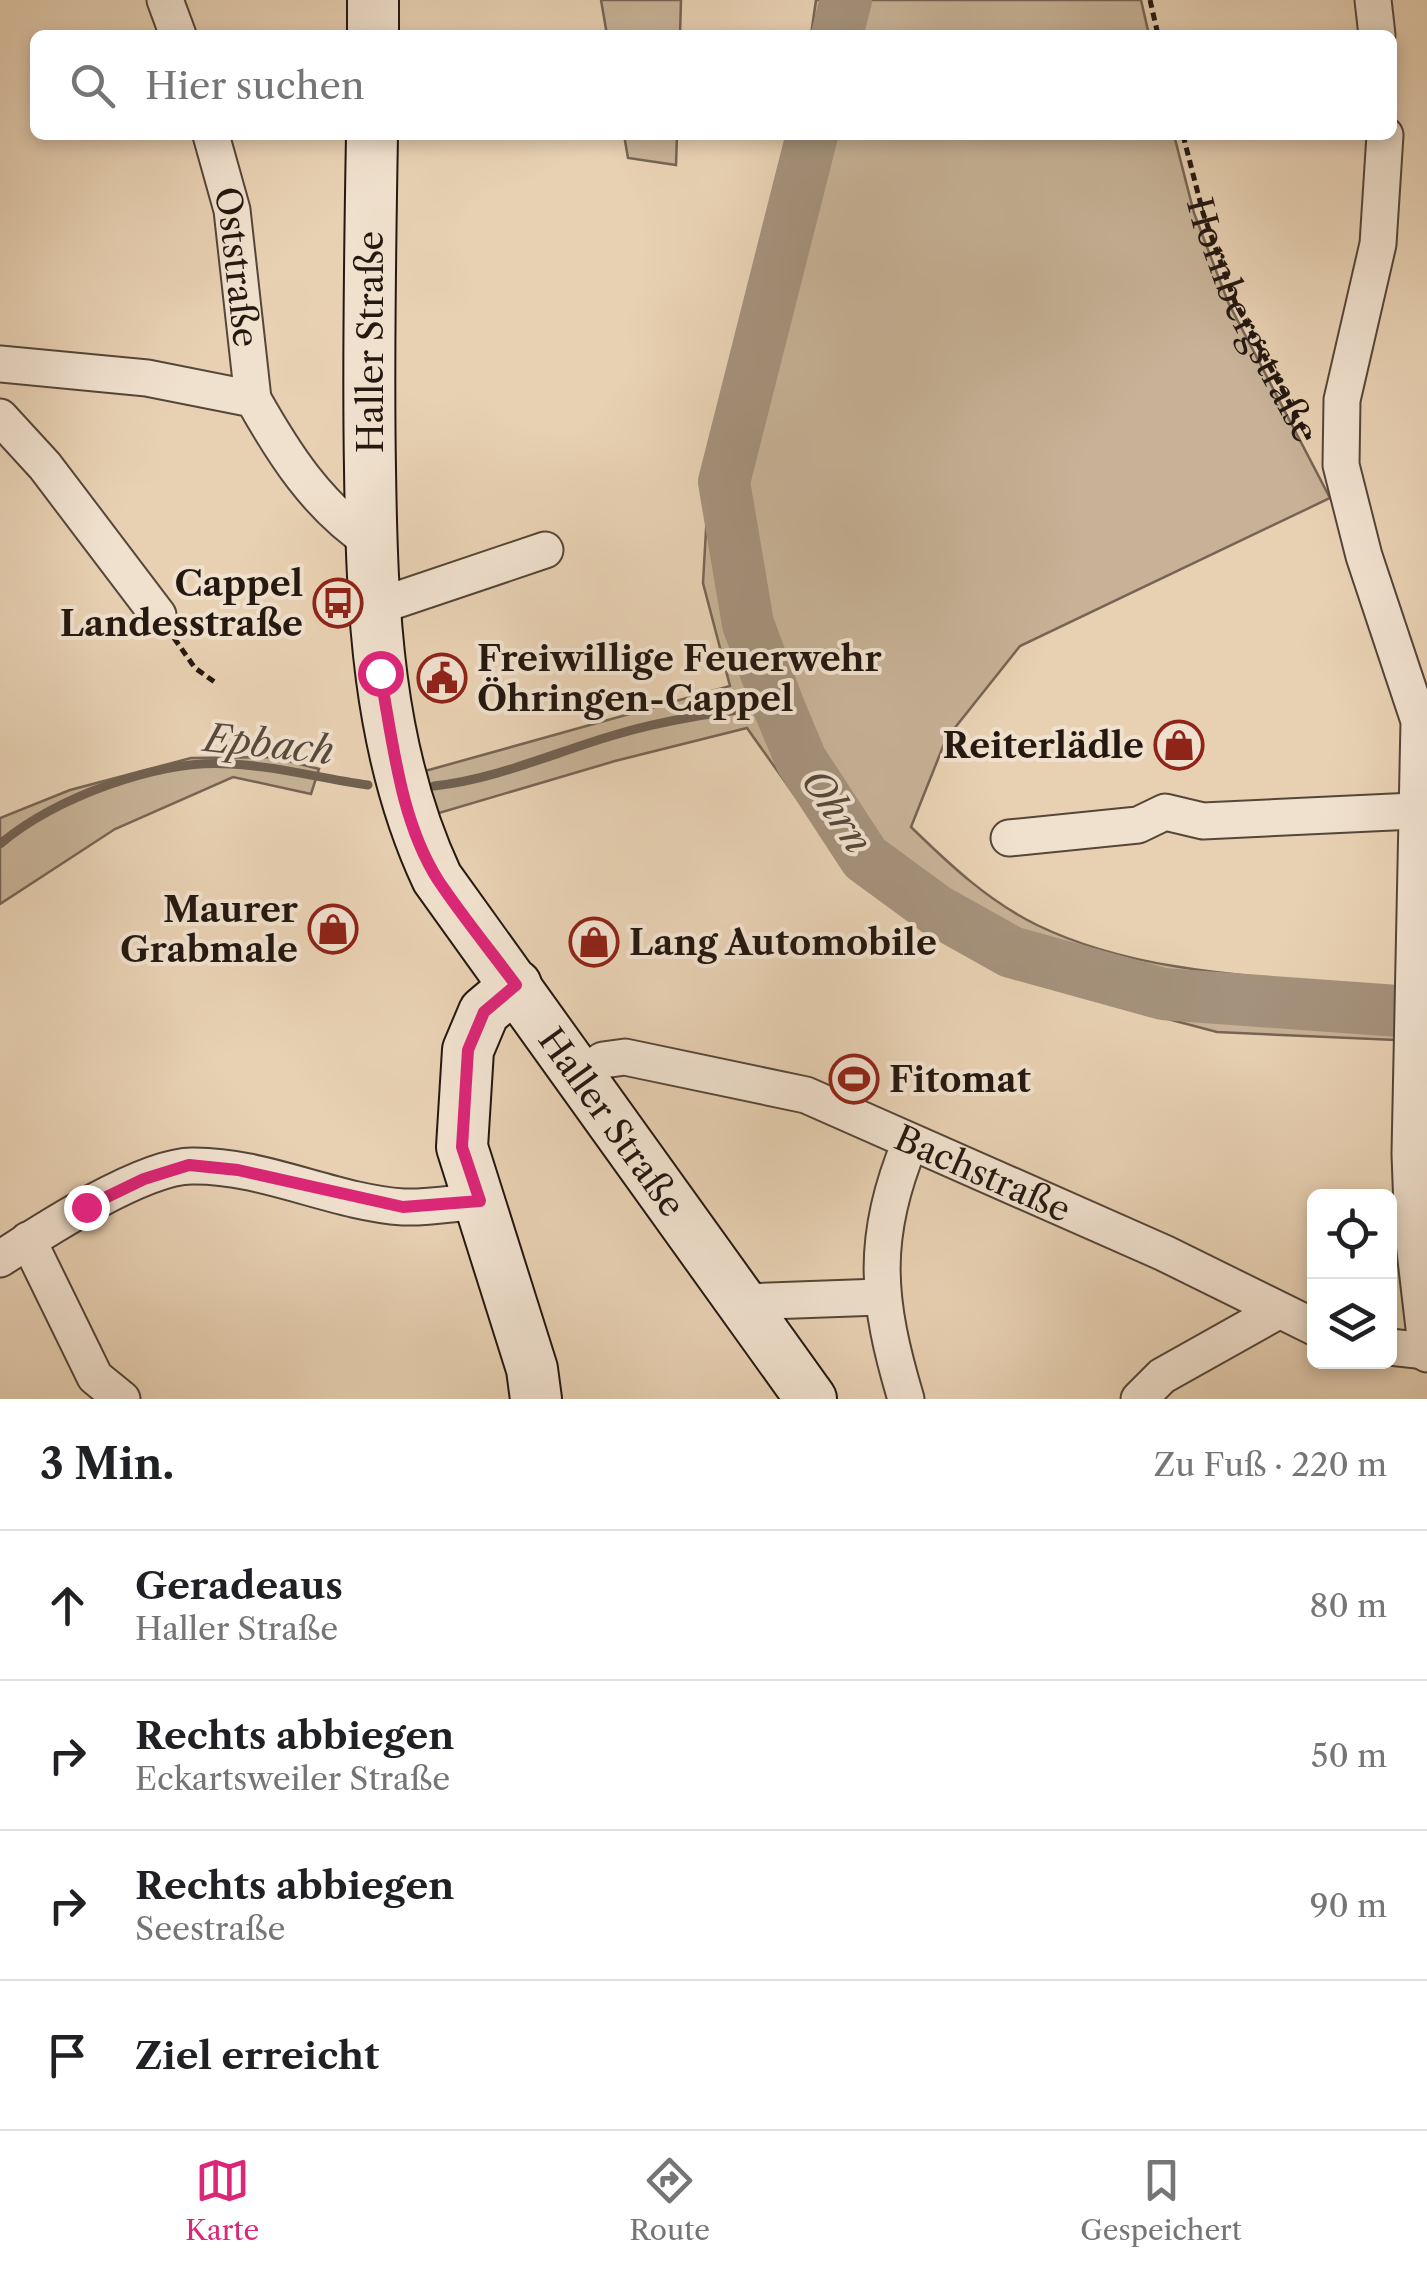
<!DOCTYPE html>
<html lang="de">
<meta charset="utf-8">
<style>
body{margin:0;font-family:"Libre Caslon Text",serif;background:#f6f6f6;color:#202124}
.controls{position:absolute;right:30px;bottom:30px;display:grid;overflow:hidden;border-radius:15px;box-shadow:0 5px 15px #0003}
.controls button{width:90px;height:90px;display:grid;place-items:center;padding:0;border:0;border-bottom:2px solid #e0e0e0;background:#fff;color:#202124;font:50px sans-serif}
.stop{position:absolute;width:30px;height:30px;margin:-22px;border:8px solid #db2777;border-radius:50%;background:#fff}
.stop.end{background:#db2777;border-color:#fff;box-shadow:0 2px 10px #0008}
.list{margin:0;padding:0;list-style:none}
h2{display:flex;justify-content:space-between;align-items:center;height:130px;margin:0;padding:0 40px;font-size:42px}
h2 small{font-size:32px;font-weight:400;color:#757577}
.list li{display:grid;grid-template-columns:65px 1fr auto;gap:30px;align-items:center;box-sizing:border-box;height:150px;padding:0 40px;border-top:2px solid #e0e0e0}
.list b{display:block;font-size:38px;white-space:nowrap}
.list p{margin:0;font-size:32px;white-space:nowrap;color:#757577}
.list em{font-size:32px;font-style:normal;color:#757577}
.icon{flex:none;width:55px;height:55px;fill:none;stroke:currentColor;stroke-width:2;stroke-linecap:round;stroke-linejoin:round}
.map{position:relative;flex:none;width:1427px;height:1399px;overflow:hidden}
.search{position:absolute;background:#fff;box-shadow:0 5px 15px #0003;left:30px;right:30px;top:30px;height:110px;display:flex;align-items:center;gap:25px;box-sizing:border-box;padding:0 35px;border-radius:15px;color:#757577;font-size:38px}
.sheet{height:730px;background:#fff}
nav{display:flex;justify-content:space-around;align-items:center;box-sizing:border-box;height:140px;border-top:2px solid #e0e0e0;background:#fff;font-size:28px;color:#757577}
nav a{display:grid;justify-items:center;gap:5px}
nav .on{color:#db2777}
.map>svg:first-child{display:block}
</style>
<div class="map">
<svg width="1427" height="1399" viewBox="0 0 1427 1399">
<rect width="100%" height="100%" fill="#e8d1b3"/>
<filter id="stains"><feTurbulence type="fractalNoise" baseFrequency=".002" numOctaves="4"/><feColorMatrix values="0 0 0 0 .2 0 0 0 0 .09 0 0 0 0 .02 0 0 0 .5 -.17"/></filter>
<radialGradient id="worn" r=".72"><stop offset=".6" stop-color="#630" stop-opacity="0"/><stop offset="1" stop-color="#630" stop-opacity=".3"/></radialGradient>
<!-- green -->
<path fill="#c7b297" stroke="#766554" stroke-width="2.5" d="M601,0H681L680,35H607Z
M816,0H1141L1149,35H811Z
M624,135H677L676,165L628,158Z
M788,135H1174L1194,213L1228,302L1330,498L1020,646L946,739L911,827C949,864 988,901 1037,925C1146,978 1278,976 1397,988L1395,1040L1217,1032L1069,993L939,937L847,869L747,728L615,761L429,816L418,773L730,686L703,583L710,460Z
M272,757L319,769L311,794L233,777L115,829L0,904V818L70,790L191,758Z"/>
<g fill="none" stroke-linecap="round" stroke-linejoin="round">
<!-- stream -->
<path stroke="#716151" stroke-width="9" d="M434,786C496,779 551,754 611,736C666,719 721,712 778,705
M0,844C55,798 158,759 230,764C277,766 322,779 368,785"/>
<!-- river -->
<path stroke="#a5927c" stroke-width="52" d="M837,35L846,0
M812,135L724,482L748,624L778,705L801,760L865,858L936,910L1011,952L1163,994L1427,1013"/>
<!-- street casing -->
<g stroke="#554639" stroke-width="39">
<g id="street">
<path d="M165,0L178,35"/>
<path d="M1373,0L1377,35"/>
<path id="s2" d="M211,135L232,210L253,399"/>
<path d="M1385,135L1378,244L1342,400L1341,465L1364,556L1419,721L1410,1154L1413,1234L1427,1354"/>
<path d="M0,364L147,378L253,399C284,454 317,506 371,542"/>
<path d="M0,417L45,466L158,615"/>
<path d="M373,608L545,550"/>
<path d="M1009,838L1138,825L1165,812L1203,821L1414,811"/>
<path id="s3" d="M580,1075L603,1060L625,1057L806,1095L1164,1253L1314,1327"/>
<path d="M28,1240L95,1377L122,1399"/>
<path d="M0,1259C43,1231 143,1166 192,1166C264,1165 332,1202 403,1207C428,1208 455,1203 480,1201"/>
<path d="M742,1302L880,1297"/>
<path d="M1390,1347L1426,1351"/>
<path d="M906,1399C877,1302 870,1239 910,1143"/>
<path d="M1139,1399L1162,1376L1278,1311"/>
</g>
</g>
<!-- secondary casing -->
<g stroke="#241810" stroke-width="54">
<g id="secondary">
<path d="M373,35V0"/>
<path id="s4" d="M372,135C370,246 368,358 370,469C372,608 377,750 437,878L811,1399"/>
<path d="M516,985L484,1012L468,1050L462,1147L532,1369L536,1399"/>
</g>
</g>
<!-- path -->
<g stroke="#241810" stroke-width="5" stroke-dasharray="8 5" stroke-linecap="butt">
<path d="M1150,0L1158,35"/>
<path id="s1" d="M1183,135L1203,213L1235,302L1309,439"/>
<path d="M174,638L195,668L216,683"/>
</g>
<!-- street -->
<use href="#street" stroke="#f0e1ce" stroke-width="35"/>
<!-- secondary -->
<use href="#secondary" stroke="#f0e1ce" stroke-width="50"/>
</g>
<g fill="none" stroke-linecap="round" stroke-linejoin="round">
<!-- route -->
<path stroke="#db2777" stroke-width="12" d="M86,1207L144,1179L189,1165L238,1170L403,1207L480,1201L462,1147L468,1050L484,1012L516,985C490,950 462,916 438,880C400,820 393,742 380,673"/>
</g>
<!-- icons -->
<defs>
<g id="bus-ring" transform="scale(2.5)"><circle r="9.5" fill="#f0e1ce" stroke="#8f2418" stroke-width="1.5"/><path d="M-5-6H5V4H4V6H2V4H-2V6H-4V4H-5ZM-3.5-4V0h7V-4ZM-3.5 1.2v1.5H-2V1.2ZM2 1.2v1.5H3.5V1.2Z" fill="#8f2418"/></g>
<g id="civic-ring" transform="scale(2.5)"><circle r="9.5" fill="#f0e1ce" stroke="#8f2418" stroke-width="1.5"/><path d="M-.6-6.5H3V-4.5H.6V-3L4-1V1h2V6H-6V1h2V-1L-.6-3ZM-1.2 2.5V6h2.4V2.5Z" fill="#8f2418"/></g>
<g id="shop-ring" transform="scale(2.5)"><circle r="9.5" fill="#f0e1ce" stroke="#8f2418" stroke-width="1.5"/><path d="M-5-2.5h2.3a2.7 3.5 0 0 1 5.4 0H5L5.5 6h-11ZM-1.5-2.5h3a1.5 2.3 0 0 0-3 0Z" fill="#8f2418"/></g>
<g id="stadium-ring" transform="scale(2.5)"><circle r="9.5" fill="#f0e1ce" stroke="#8f2418" stroke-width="1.5"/><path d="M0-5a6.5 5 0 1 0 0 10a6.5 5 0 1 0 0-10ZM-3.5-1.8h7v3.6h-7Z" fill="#8f2418"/></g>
</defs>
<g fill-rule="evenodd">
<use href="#bus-ring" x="338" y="603"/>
<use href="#civic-ring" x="442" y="678"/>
<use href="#shop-ring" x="1179" y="745"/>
<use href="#shop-ring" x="333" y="929"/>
<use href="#shop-ring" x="594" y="942"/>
<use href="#stadium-ring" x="854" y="1079"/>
</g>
<g text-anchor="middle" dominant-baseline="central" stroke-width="8" stroke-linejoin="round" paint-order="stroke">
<!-- street labels -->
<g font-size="35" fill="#241810" stroke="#f0e1ce">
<text stroke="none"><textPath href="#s2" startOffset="135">Oststraße</textPath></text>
<text stroke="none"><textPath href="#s1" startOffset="198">Hornbergstraße</textPath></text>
<text transform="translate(370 342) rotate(-90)">Haller Straße</text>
<text stroke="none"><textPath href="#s4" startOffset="1052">Haller Straße</textPath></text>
<text stroke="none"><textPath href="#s3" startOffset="428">Bachstraße</textPath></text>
</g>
<!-- poi labels -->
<g font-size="35" font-weight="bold" fill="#241810" stroke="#f0e1ce" text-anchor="end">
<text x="303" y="583">Cappel<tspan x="303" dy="40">Landesstraße</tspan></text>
<text x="477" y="658" text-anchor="start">Freiwillige Feuerwehr<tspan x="477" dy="40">Öhringen-Cappel</tspan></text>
<text x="1144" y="745">Reiterlädle</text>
<text x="298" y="909">Maurer<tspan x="298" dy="40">Grabmale</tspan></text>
<text x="629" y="942" text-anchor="start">Lang Automobile</text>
<text x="889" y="1079" text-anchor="start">Fitomat</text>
</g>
<!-- water labels -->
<g font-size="38" font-style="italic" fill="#58493b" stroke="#f0e1ce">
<text transform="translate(269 744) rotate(6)">Epbach</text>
<text transform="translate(837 811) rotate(56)">Ohrn</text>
</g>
</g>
<rect width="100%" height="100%" filter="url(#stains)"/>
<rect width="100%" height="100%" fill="url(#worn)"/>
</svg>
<div class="controls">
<button><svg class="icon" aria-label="locate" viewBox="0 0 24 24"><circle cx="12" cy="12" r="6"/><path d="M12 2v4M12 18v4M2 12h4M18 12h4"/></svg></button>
<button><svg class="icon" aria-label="layers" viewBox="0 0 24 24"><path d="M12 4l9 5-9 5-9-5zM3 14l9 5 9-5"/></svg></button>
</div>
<div class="stop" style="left:380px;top:673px"></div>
<div class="stop end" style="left:86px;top:1207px"></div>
<div class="search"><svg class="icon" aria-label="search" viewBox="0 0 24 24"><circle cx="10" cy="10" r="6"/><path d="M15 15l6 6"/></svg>Hier suchen</div>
</div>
<section class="sheet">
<h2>3 Min.<small>Zu Fuß · 220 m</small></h2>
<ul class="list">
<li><svg class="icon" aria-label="ahead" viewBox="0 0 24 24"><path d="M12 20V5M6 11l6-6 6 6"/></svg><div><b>Geradeaus</b><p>Haller Straße</p></div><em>80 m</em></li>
<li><svg class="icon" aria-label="right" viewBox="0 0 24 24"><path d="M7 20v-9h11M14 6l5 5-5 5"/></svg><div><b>Rechts abbiegen</b><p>Eckartsweiler Straße</p></div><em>50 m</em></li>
<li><svg class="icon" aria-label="right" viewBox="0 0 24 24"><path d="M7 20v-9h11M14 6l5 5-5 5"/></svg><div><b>Rechts abbiegen</b><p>Seestraße</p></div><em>90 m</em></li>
<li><svg class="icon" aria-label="arrive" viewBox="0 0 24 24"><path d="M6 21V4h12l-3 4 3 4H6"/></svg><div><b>Ziel erreicht</b></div></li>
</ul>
</section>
<nav>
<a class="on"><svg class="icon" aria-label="map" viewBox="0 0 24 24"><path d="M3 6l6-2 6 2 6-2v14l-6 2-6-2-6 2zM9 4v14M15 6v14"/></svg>Karte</a>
<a><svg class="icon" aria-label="directions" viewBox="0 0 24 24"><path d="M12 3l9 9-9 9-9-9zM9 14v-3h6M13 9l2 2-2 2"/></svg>Route</a>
<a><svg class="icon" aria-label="saved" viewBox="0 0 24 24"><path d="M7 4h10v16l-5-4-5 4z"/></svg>Gespeichert</a>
</nav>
